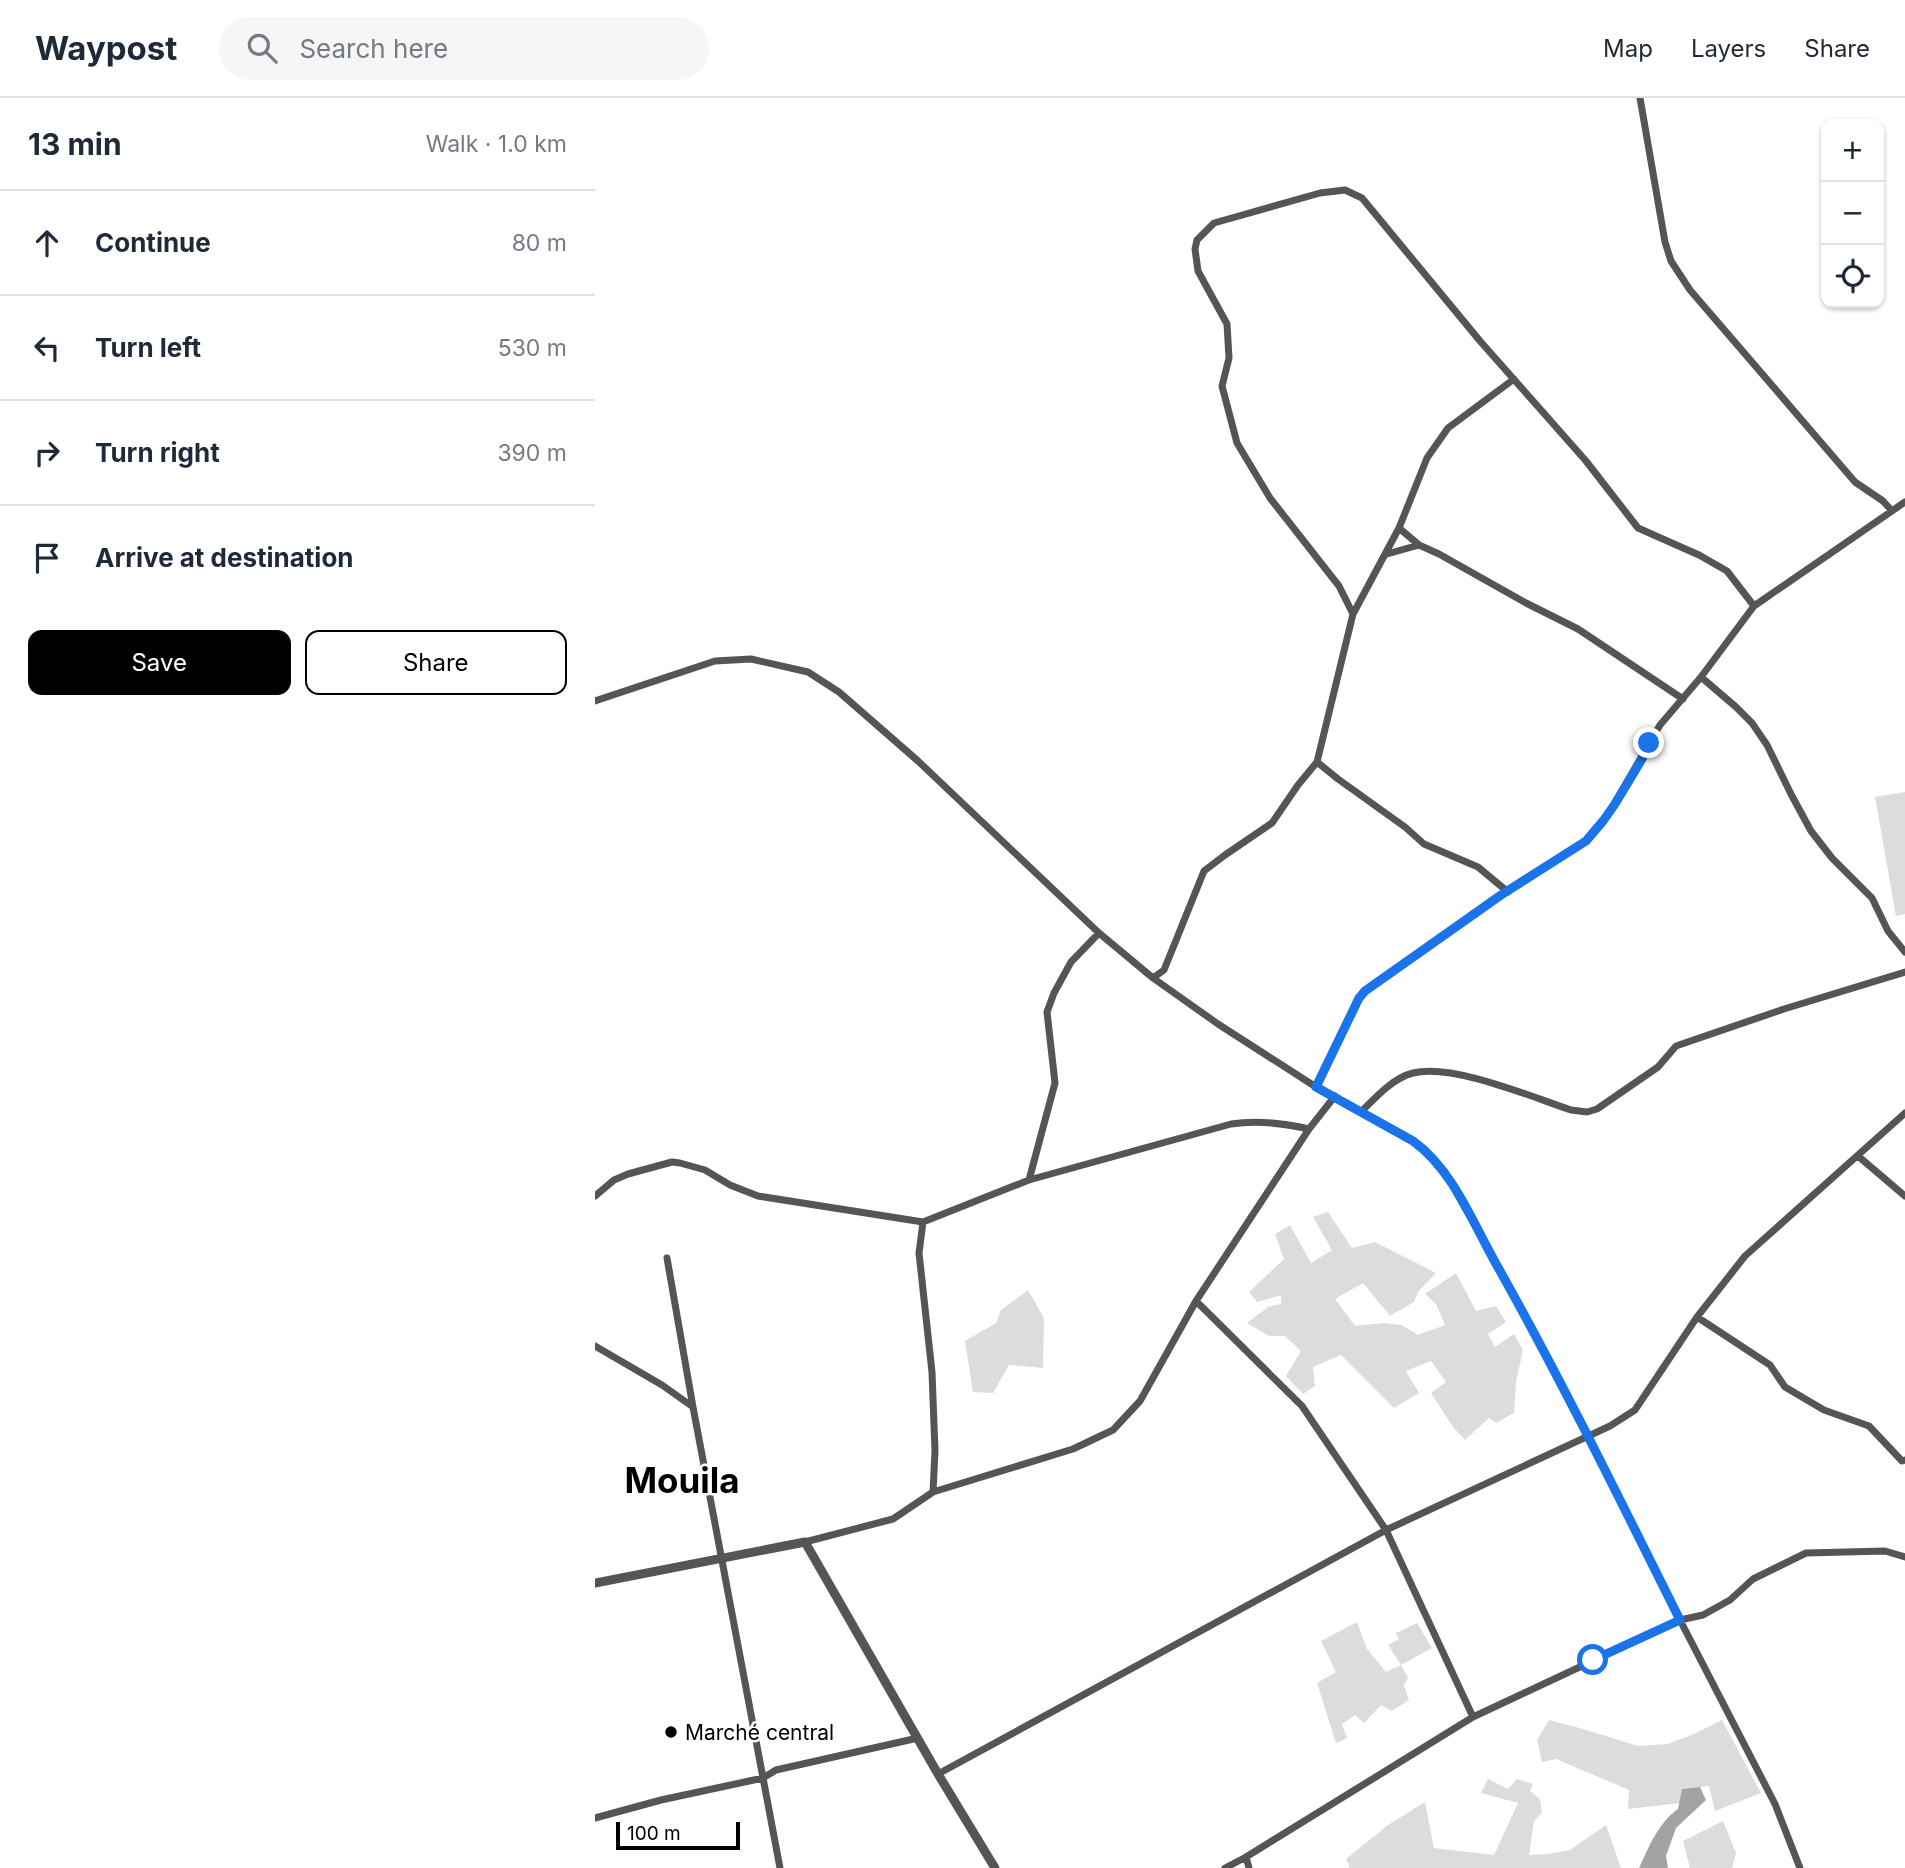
<!DOCTYPE html>
<meta charset="utf-8">
<style>
body{margin:0;font-family:Inter,sans-serif;background:#f6f6f7;color:#1f2937}
.controls{position:absolute;right:21px;top:21px;display:grid;overflow:hidden;border-radius:14px;box-shadow:0 2px 5px #0004}
.controls button{width:63px;height:63px;display:grid;place-items:center;padding:0;border:0;border-bottom:2px solid #e0e1e3;background:#fff;color:#1f2937;font:35px sans-serif}
.scale{position:absolute;left:21px;bottom:18px;width:124px;box-sizing:border-box;padding-left:7px;border:4px solid #000;border-top:0;font-size:19px;line-height:24px;white-space:nowrap;color:#000;-webkit-text-stroke:5px #fff;paint-order:stroke}
.stop{position:absolute;width:21px;height:21px;margin:-16px;border:5px solid #1a73e8;border-radius:50%;background:#fff}
.stop.end{background:#1a73e8;border-color:#fff;box-shadow:0 2px 7px #0008}
.list{margin:0;padding:0;list-style:none}
h2{display:flex;justify-content:space-between;align-items:center;height:91px;margin:0;padding:0 28px;font-size:30px}
h2 small{font-size:23px;font-weight:400;color:#747a83}
.list li{display:grid;grid-template-columns:46px 1fr auto;gap:21px;align-items:center;box-sizing:border-box;height:105px;padding:0 28px;border-top:2px solid #e0e1e3}
.list b{display:block;font-size:26px;white-space:nowrap}
.list em{font-size:23px;font-style:normal;color:#747a83}
.actions{display:flex;gap:14px;padding:21px 28px}
.actions a{flex:1;padding:16px 0;border:2px solid #000;border-radius:14px;text-align:center;font-size:24px;color:#000}
.actions .main{background:#000;color:#fff}
.icon{flex:none;width:38px;height:38px;fill:none;stroke:currentColor;stroke-width:2;stroke-linecap:round;stroke-linejoin:round}
.map{position:relative;flex:none;width:1310px;height:1770px;overflow:hidden}
header{display:flex;align-items:center;gap:42px;box-sizing:border-box;height:98px;padding:0 35px;background:#fff;border-bottom:2px solid #e0e1e3}
header strong{font-size:33px}
nav{display:flex;gap:38px;margin-inline-start:auto;font-size:24px}
.search{width:490px;height:63px;background:#f6f6f7;display:flex;align-items:center;gap:18px;box-sizing:border-box;padding:0 24px;border-radius:38px;color:#747a83;font-size:26px}
main{display:flex}
aside{flex:1;background:#fff}
.map>svg:first-child{display:block}
</style>
<header>
<strong>Waypost</strong>
<div class="search"><svg class="icon" aria-label="search" viewBox="0 0 24 24"><circle cx="10" cy="10" r="6"/><path d="M15 15l6 6"/></svg>Search here</div>
<nav><a>Map</a><a>Layers</a><a>Share</a></nav>
</header>
<main>
<aside>
<h2>13 min<small>Walk · 1.0 km</small></h2>
<ul class="list">
<li><svg class="icon" aria-label="ahead" viewBox="0 0 24 24"><path d="M12 20V5M6 11l6-6 6 6"/></svg><div><b>Continue</b></div><em>80 m</em></li>
<li><svg class="icon" aria-label="left" viewBox="0 0 24 24"><path d="M17 20v-9H6M10 6l-5 5 5 5"/></svg><div><b>Turn left</b></div><em>530 m</em></li>
<li><svg class="icon" aria-label="right" viewBox="0 0 24 24"><path d="M7 20v-9h11M14 6l5 5-5 5"/></svg><div><b>Turn right</b></div><em>390 m</em></li>
<li><svg class="icon" aria-label="arrive" viewBox="0 0 24 24"><path d="M6 21V4h12l-3 4 3 4H6"/></svg><div><b>Arrive at destination</b></div></li>
</ul>
<div class="actions"><a class="main">Save</a><a>Share</a></div>
</aside>
<div class="map">
<svg width="1310" height="1770" viewBox="0 0 1310 1770">
<rect width="100%" height="100%" fill="#fff"/>
<!-- green -->
<path fill="#dcdcdc" d="M1310,694V816L1301,818L1280,699Z
M733,1114L757,1150L780,1144L841,1175L823,1194L819,1204L795,1218L768,1185L740,1201L760,1228L789,1225L807,1227L823,1237L850,1227L841,1206L830,1196L861,1175L881,1213L901,1208L911,1224L893,1236L900,1249L919,1236L928,1252L921,1284L919,1315L901,1325L894,1320L870,1342L858,1329L836,1295L851,1284L836,1263L811,1273L824,1295L799,1310L746,1257L718,1269L720,1288L708,1296L691,1278L706,1253L690,1238H674L652,1225L673,1209L686,1206V1197L662,1204L654,1194L689,1161L680,1136L695,1127L716,1165L737,1152L718,1119Z
M433,1192L449,1220L448,1270L414,1267L398,1295L378,1294L370,1243L401,1225L406,1212Z
M762,1524L772,1551L791,1574L806,1567L793,1547L804,1541L801,1535L822,1525L837,1550L806,1567L813,1580L809,1587L814,1602L797,1613L786,1607L769,1625L760,1617L747,1626L752,1640L741,1645L722,1585L741,1574L726,1543Z
M954,1622L988,1631L1043,1648L1073,1646L1101,1635L1127,1622L1166,1695L1120,1713L1114,1688L1087,1691L1085,1705L1033,1711L1034,1692L961,1661L947,1664L942,1642Z
M893,1681L913,1691L922,1681L938,1686L935,1693L945,1701L947,1715L939,1723L934,1757L953,1756L975,1752L1011,1727L1026,1770H755L751,1761L793,1727L830,1704L839,1750L899,1757L923,1705L886,1695Z
M1128,1723L1141,1755L1137,1770H1095L1088,1743Z"/>
<!-- water -->
<path fill="#a3a3a3" d="M1105,1689L1111,1702L1081,1730L1071,1758L1073,1770H1044C1054,1749 1063,1725 1083,1711L1087,1691Z"/>
<g fill="none" stroke-linecap="round" stroke-linejoin="round">
<!-- minor -->
<path stroke="#555" stroke-width="7" d="M1045,0L1070,144L1076,163L1095,192L1260,384L1288,403L1297,413
M804,430L824,447L844,456L931,505L983,531L1088,601
M792,456L824,447
M758,516L804,430L832,360L853,330L919,281
M1106,579L1141,609L1157,625L1172,647L1197,698L1216,733L1237,760L1277,800L1293,833L1310,854
M0,603L120,563L156,561L213,574L244,594L323,663L504,835L558,880L623,926L721,989L818,1043L831,1053L850,1074L920,1199L993,1337L1085,1522L1180,1706L1205,1770
M722,664L743,681L810,729L829,746L883,769L913,794
M558,880L569,872L609,773L630,757L677,725L703,687L722,664L758,516L744,488L675,400L642,345L627,288L634,260L632,226L603,173L600,151L602,142L619,125L725,95L750,92L767,100L885,243L991,363L1043,430L1104,457L1132,473L1159,508
M721,989L764,900L770,893L906,797L991,743L1008,724L1019,706L1065,627L1106,579L1159,508L1310,404
M767,1013C781,999 798,980 818,975C857,965 937,999 976,1012L992,1014L1002,1011L1063,969L1081,948L1189,911L1310,874
M1263,1058L1310,1098
M434,1082L460,985L452,914L459,895L476,864L504,835
M0,1098L19,1082L33,1076L77,1064L85,1065L110,1072L135,1087L163,1098L328,1124L434,1082L636,1026C663,1022 688,1025 714,1031
M328,1124L324,1155L337,1274L340,1353L338,1394
M72,1160L98,1309
M601,1203L707,1308L791,1432L878,1619
M1102,1219L1175,1267L1190,1289L1229,1312L1274,1328L1307,1363L1310,1362
M0,1248L67,1287L98,1309L185,1770
M210,1444L298,1421L338,1394L478,1351L518,1332L545,1303L601,1203L714,1031L740,998
M343,1676L791,1432L1015,1328L1040,1312L1102,1219L1150,1158L1310,1015
M0,1720L66,1702L168,1680L181,1672L323,1640
M651,1759L654,1770
M630,1770L651,1759L878,1619L1085,1522L1108,1517L1135,1502L1158,1481L1211,1455L1290,1453L1310,1459"/>
<!-- tertiary -->
<path stroke="#555" stroke-width="9" d="M0,1485L210,1444L343,1676L400,1770"/>
</g>
<g fill="none" stroke-linecap="round" stroke-linejoin="round">
<!-- route -->
<path stroke="#1a73e8" stroke-width="9" d="M998,1562L1085,1522C1025,1402 966,1281 900,1164C877,1123 857,1071 818,1043L721,989L764,900L770,893L906,797L991,743L1008,723L1020,706L1047,661L1054,645"/>
</g>
<!-- markers -->
<circle fill="#000" stroke="#fff" stroke-width="2.5" cx="76" cy="1634" r="7"/>
<g text-anchor="middle" dominant-baseline="central" stroke-width="5" stroke-linejoin="round" paint-order="stroke">
<!-- poi labels -->
<g font-size="21" fill="#000" stroke="#fff" text-anchor="start">
<text x="90" y="1634">Marché central</text>
</g>
<!-- town labels -->
<g font-size="35" font-weight="bold" fill="#000" stroke="#fff">
<text x="87" y="1382">Mouila</text>
</g>
</g>
</svg>
<div class="controls">
<button>+</button>
<button>−</button>
<button><svg class="icon" aria-label="locate" viewBox="0 0 24 24"><circle cx="12" cy="12" r="6"/><path d="M12 2v4M12 18v4M2 12h4M18 12h4"/></svg></button>
</div>
<div class="scale">100 m</div>
<div class="stop" style="left:998px;top:1562px"></div>
<div class="stop end" style="left:1054px;top:645px"></div>
</div>
</main>
